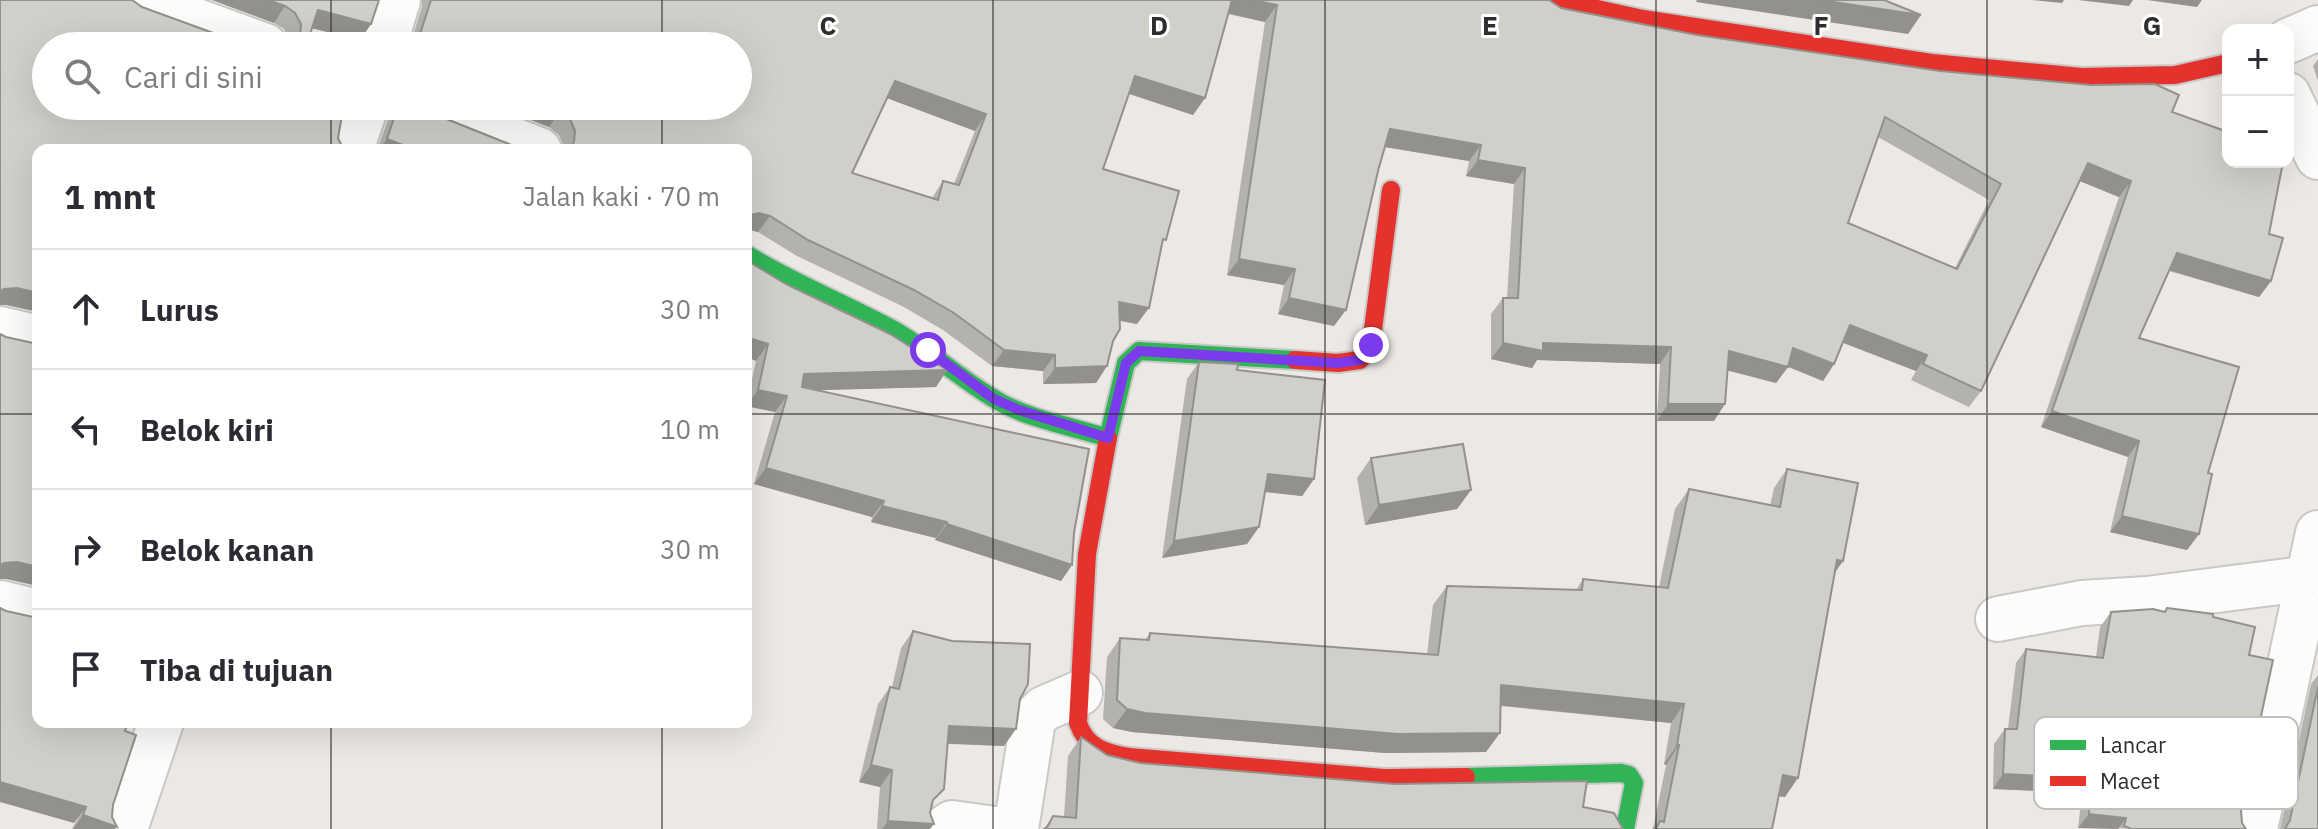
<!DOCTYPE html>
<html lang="id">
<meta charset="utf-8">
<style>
body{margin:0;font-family:"IBM Plex Sans",sans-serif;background:#f7f7f7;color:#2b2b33}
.controls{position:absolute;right:24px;top:24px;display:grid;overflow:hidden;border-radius:16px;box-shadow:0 8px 32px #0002}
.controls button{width:72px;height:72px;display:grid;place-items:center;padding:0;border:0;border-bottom:2px solid #e1e1e2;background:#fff;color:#2b2b33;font:40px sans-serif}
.stop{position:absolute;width:24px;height:24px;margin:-18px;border:6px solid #7c3aed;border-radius:50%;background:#fff}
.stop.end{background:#7c3aed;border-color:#fff;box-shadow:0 2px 8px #0008}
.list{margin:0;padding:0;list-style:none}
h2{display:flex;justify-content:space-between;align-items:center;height:104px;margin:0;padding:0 32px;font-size:34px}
h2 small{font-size:26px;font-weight:400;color:#7c7c81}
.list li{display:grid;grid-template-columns:52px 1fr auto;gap:24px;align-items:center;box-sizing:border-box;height:120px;padding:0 32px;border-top:2px solid #e1e1e2}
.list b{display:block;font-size:30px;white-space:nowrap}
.list em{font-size:26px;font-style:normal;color:#7c7c81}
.icon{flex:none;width:44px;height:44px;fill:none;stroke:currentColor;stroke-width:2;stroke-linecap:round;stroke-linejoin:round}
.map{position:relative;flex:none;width:2318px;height:829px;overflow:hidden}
.search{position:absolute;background:#fff;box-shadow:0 8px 32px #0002;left:32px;top:32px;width:720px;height:88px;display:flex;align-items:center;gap:20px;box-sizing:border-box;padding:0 28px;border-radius:44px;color:#7c7c81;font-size:30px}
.panel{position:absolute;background:#fff;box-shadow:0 8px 32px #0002;left:32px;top:144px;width:720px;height:584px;border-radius:16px}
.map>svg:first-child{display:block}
</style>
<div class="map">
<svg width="2318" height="829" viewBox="0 0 2318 829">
<rect width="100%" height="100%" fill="#ece9e4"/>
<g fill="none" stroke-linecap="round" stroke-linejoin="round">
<!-- street casing -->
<g stroke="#c9c8c9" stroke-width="48">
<path id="street" d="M139,0L265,46
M2288,41L2318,28
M384,46L398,0
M2288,95L2318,157
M427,106L539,150
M351,150L366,106
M0,329L38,338
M0,603L38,612
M1998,619L2082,603L2147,599L2318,577
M125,829L161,722
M943,829L952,823L995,829
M1016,829L1033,720L1043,709L1080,693
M2255,829L2318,533"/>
</g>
<!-- fast casing -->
<g stroke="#c9c8c9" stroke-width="22">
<path id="fast" d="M746,254C793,283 844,303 892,329C928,349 958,377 993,398C1026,419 1071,426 1108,438L1126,363L1139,351L1295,360
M1466,777L1621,773L1629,775L1634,783L1625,829"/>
</g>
<!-- jam casing -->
<g stroke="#c9c8c9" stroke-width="22">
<path id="jam" d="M1556,0L1643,19L1932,63L2082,77L2175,75L2228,63
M1295,360L1338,363L1360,360L1371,345L1391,190
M1108,438L1087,554L1078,723C1086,747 1105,753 1129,757L1384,778L1466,777"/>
</g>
<!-- street -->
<use href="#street" stroke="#fcfcfb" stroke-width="44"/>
<!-- fast -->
<use href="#fast" stroke="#30b455" stroke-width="18"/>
<!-- jam -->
<use href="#jam" stroke="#e5322d" stroke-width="18"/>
</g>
<!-- wall -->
<path fill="#b4b2ae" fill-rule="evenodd" d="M212,0H379L371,24L360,40L312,28L306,46H289V41L284,29L274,23Z
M422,0H1549L1561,8L1697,35L2172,112L2269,234L2271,281L2259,297L2169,271L2139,338L2208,473L2199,534L2187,550L2110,532L2128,457L2041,427L2119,197L2080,181L1981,391L1969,407L1911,380L1916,371L1843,343L1834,364L1823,381L1788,367L1776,383L1728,370L1714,421H1657L1660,364L1537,360L1532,368L1491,359V314L1503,298H1507L1514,184L1466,176L1469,161L1385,147L1334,326L1278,314L1284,285L1227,275L1265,22L1228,14L1205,98L1193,115L1129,94L1103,169L1161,247L1137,324L1120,321L1113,341L1107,366L1096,383L1043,384V371L992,366L943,330L902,306L797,256L758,232L747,229L746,150H563L564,147L559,135L549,127L495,106L738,46H410L422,6ZM887,98L975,131L954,184L943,181L932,198L852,173ZM1878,137L1989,200L1955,268L1848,223Z
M2318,59V81L2313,66Z
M389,106H421L429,112L524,150H377L390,114Z
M786,284L947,370L936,387L814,390L1074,533L1072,565L1061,581L935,540L936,538L871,522L872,517L754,484L775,412L746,406L756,361Z
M1199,362L1237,370L1314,479L1302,496L1265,492L1259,527L1247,544L1162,558L1187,379Z
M1371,458L1471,490L1457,509L1365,525L1357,478Z
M1787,469L1843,561L1834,573L1785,797L1779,796L1653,829L1666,765L1664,764L1671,723L1500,706L1486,752L1385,753L1132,732L1113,728L1103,719L1107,657L1120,638L1145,640L1150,633L1427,654L1433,605L1447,586L1576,590L1583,579L1659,587L1675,509L1689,489L1770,506L1774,488Z
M2111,612L2213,617L2249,655L2241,810L2242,823L2246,829L2078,828L2082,793L1993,789L1994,744L2005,729H2008L2016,663L2026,649L2096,657L2100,627Z
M913,631L1020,699L1004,746L948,744L930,813V829H877L880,787L859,782L878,704L890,687H892L901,648Z
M2318,675V829H2280L2311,684Z
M125,731L113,805L112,817L115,829H72Z
M1081,737L1107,755L1140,763L1583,807L1044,829L1053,816L1064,817L1068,756Z"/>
<!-- shaded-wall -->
<path fill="#92918d" d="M212,0H268L285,6L274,23Z
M1230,0H1253L1277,5L1265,22L1222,12Z
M1697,0H1820L1921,15L1908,34L1696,2Z
M2032,0H2064L2062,3Z
M2078,0H2133L2129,6Z
M2147,0H2202L2197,7Z
M318,10L371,24L360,40L307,27Z
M1135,76L1205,98L1193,115L1124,92Z
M895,81L986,114L975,131L884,97Z
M495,106H548L560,111L549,127Z
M1390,129L1481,145L1469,161L1379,146Z
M387,139L416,150H379Z
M1478,160L1525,168L1514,184L1466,176Z
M2088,163L2131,181L2119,197L2077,180Z
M759,213L770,216L758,232L746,229V216Z
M2177,253L2271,281L2259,297L2165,269Z
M1239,259L1295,269L1284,285L1227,275Z
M17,288L38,293V312L6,305H0V291L4,289Z
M1289,298L1346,310L1334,326L1278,314Z
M1119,302L1149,308L1137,324L1108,318Z
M1850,325L1927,355L1916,371L1839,341Z
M746,337L768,344L756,361L746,357Z
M1503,343H1543L1671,347L1660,364L1537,360L1532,368L1491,359Z
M1793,348L1834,364L1823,381L1782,364Z
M1004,350L1055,355L1043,371L992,366Z
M1729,351L1788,367L1776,383L1718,368Z
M1107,366L1096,383L1043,384L1055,368Z
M947,370L936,387L792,391L804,374Z
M758,390L787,396L775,412L746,406Z
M1668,404H1725L1714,421H1657Z
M2052,411L2139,441L2128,457L2041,427Z
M766,468L884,501L872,517L754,484Z
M1268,474L1314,479L1302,496L1256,491Z
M1471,490L1457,509L1365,525L1379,505Z
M882,506L947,522L936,538L871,522Z
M2122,516L2199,534L2187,550L2110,532Z
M947,524L1072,565L1061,581L935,540Z
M1259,527L1247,544L1162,558L1174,541Z
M1837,560L1843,561L1829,581Z
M17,562L38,567V586L6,579H0V565L4,563Z
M1501,685L1684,704L1671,723L1487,704Z
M1127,709L1500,733L1486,752L1385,753L1132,732L1113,728Z
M949,726L1016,729L1004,746L937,743Z
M1677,745H1679L1666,765L1664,764Z
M871,765L892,770L880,787L859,782Z
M2003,774L2092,778L2082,793L1993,789Z
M1783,775L1798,778L1785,797L1770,795Z
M0,782L86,807L74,823L0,802Z
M2089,814L2126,818L2118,829L2078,828Z
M83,815L117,827L115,829H73Z
M888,821L934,824L930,829H882Z"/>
<!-- building -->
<path fill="#d1cfca" stroke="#92918d" stroke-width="2" fill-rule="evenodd" d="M0,0H132L142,7L249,46H46V106H312L342,115L338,138L344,150H38V293L17,288L4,289L0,291Z
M268,0H379L371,24L318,10L306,46H294L300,37L301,24L295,13L285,6Z
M431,0H1232L1205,98L1135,76L1103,169L1179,191L1166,240L1163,239L1149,308L1119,302L1120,329L1113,341L1107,366L1055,368V355L1004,350L954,313L914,290L808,240L770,216L759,213L746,216V150H568L574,142L575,131L570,119L560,111L548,106H738V46H413L419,37ZM895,81L986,114L959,185L943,181L938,200L852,173Z
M1253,0H1549L1561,8L1697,35L1940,71L2091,85L2155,84L2179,95L2172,112L2228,132V162H2283L2269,234L2283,238L2271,281L2177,253L2139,338L2239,367L2208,473L2212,474L2199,534L2122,516L2139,441L2052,411L2131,181L2088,163L1981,391L1923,364L1927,355L1850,325L1834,364L1793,348L1788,367L1729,351L1725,404H1668L1671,347L1543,343V351L1503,343V298H1518L1525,168L1478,160L1481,145L1390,129L1378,171L1346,310L1289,298L1295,269L1239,259L1277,5ZM1885,117L2001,184L1957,269L1848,223Z
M1820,0H1884L1921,15Z
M398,106H421L429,112L524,150H416L387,139Z
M746,260L786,284L890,334L947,370L804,374L802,387L1089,449L1074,533L1072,565L947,524V522L882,506L884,501L766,468L787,396L758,390L768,344L746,337Z
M0,334L6,337L38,344V567L17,562L4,563L0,565Z
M1199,362L1238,364L1237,370L1325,380L1314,479L1268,474L1259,527L1174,541Z
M1463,444L1471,490L1379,505L1371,458Z
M1787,469L1858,483L1843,561L1837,560L1798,778L1783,775L1772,829H1653L1657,827L1660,821L1664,822L1679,745H1677L1684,704L1501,685L1500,733L1398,734L1145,713L1127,709L1117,700L1120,638L1149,640L1150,633L1438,655L1447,586L1582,590L1583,579L1668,588L1689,489L1780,507Z
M0,608L6,611L38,618V722H128L125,731L136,735L113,805L112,817L117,827L83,815L86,807L0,782Z
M2167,608L2213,614V617L2255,627L2249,655L2273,660L2241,810L2242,823L2246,829H2131L2124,826L2126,818L2089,814L2092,778L2003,774L2005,729H2017L2026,649L2103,658L2111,612L2153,609L2165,612Z
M913,631L952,641L1030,644L1028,684L1020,699L1016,729L949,726L944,789L933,800L930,813L934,824L888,821L892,770L871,765L890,687L899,689Z
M2318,687V829H2285L2290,820Z
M1081,737L1107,755L1140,763L1395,784L1587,781L1583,807L1614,813L1623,829H1044L1048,826L1053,816L1076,818Z"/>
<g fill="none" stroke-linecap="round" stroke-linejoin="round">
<!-- route -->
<path stroke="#7c3aed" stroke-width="10" d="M928,350L994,399L1019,410L1108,438L1126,363L1139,351L1338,363L1360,360L1371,345"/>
</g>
<!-- grid -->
<path fill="none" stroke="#2e2e2e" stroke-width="2" stroke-opacity="0.55" d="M331,0V46M662,0V46M993,0V829M1325,0V829M1656,0V829M1987,0V829M331,106V150M662,106V150M0,414H38M746,414H2318M331,722V829M662,722V829"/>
<!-- legend -->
<rect x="2034" y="717" width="264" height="92" rx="12" fill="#fff" stroke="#c0c0c0" stroke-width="2"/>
<rect x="2050" y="740" width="36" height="10" fill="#30b455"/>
<rect x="2050" y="776" width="36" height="10" fill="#e5322d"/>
<g font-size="22" fill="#2e2e2e">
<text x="2100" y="753">Lancar</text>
<text x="2100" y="789">Macet</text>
</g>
<g font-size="26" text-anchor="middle" font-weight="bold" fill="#2e2e2e" stroke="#fff" stroke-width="6" stroke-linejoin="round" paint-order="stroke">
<text x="828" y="35">C</text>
<text x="1159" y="35">D</text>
<text x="1490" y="35">E</text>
<text x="1821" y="35">F</text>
<text x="2152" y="35">G</text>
</g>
</svg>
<div class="controls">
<button>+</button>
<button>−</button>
</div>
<div class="stop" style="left:928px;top:350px"></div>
<div class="stop end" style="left:1371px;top:345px"></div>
<div class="search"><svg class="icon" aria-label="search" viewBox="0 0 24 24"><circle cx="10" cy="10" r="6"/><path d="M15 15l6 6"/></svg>Cari di sini</div>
<section class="panel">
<h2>1 mnt<small>Jalan kaki · 70 m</small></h2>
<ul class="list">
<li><svg class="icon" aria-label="ahead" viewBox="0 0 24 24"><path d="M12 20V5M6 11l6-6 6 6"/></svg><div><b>Lurus</b></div><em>30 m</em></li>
<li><svg class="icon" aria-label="left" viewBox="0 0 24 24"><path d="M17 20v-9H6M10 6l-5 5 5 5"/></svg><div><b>Belok kiri</b></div><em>10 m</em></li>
<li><svg class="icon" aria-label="right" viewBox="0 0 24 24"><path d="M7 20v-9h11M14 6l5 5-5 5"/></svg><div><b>Belok kanan</b></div><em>30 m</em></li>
<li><svg class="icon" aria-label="arrive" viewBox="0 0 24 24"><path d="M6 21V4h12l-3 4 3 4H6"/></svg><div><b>Tiba di tujuan</b></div></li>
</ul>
</section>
</div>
